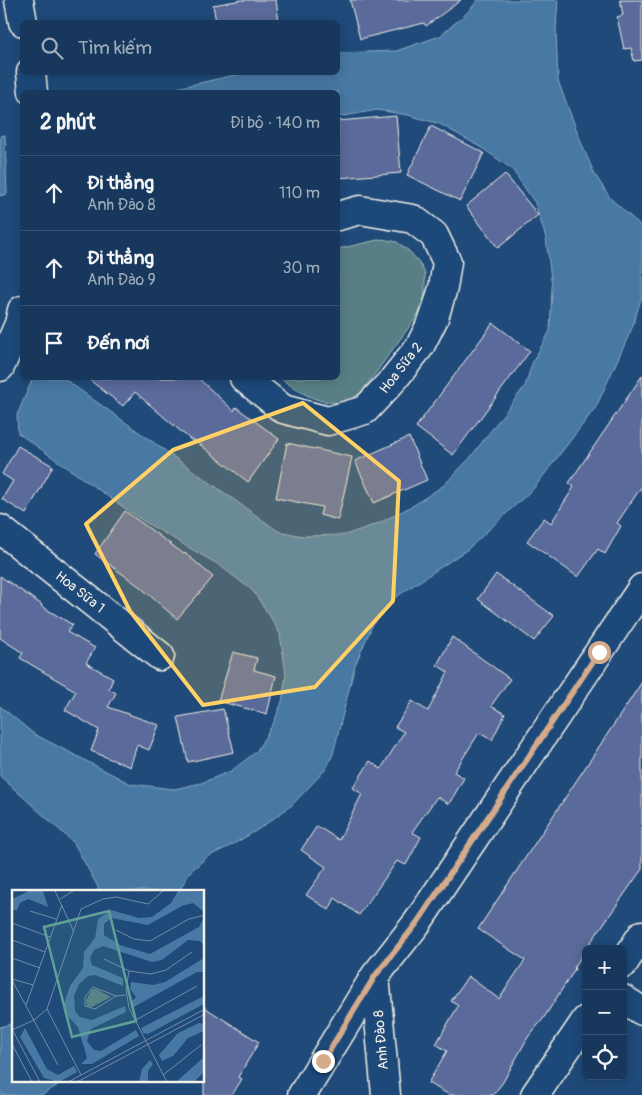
<!DOCTYPE html>
<html lang="vi">
<meta charset="utf-8">
<style>
body{margin:0;font-family:Pangolin,sans-serif;background:#203f62;color:#f1f3f6}
.controls{position:absolute;right:15px;bottom:15px;display:grid;overflow:hidden;border-radius:8px;box-shadow:0 2px 12px #0003}
.controls button{width:45px;height:45px;display:grid;place-items:center;padding:0;border:0;border-bottom:1px solid #365272;background:#17385c;color:#f1f3f6;font:25px sans-serif}
.stop{position:absolute;width:15px;height:15px;margin:-11px;border:4px solid #d6ab8b;border-radius:50%;background:#fff}
.stop.end{background:#d6ab8b;border-color:#fff;box-shadow:0 1px 5px #0008}
.list{margin:0;padding:0;list-style:none}
h2{display:flex;justify-content:space-between;align-items:center;height:65px;margin:0;padding:0 20px;font-size:21px}
h2 small{font-size:16px;font-weight:400;color:#9eacbb}
.list li{display:grid;grid-template-columns:32px 1fr auto;gap:15px;align-items:center;box-sizing:border-box;height:75px;padding:0 20px;border-top:1px solid #365272}
.list b{display:block;font-size:19px;white-space:nowrap}
.list p{margin:0;font-size:16px;white-space:nowrap;color:#9eacbb}
.list em{font-size:16px;font-style:normal;color:#9eacbb}
.icon{flex:none;width:28px;height:28px;fill:none;stroke:currentColor;stroke-width:2;stroke-linecap:round;stroke-linejoin:round}
.map{position:relative;flex:none;width:642px;height:1095px;overflow:hidden}
.search{position:absolute;background:#17385c;box-shadow:0 2px 12px #0003;left:20px;top:20px;width:320px;height:55px;display:flex;align-items:center;gap:12px;box-sizing:border-box;padding:0 18px;border-radius:8px;color:#9eacbb;font-size:19px}
.panel{position:absolute;background:#17385c;box-shadow:0 2px 12px #0003;left:20px;top:90px;width:320px;height:290px;border-radius:8px}
.map>svg:first-child{display:block}
</style>
<div class="map">
<svg width="642" height="1095" viewBox="0 0 642 1095">
<rect width="100%" height="100%" fill="#1f4a7a"/>
<filter id="ink" filterUnits="userSpaceOnUse"><feTurbulence type="fractalNoise" baseFrequency=".02" numOctaves="2"/><feDisplacementMap in="SourceGraphic" scale="10" xChannelSelector="R" yChannelSelector="G"/><feConvolveMatrix kernelMatrix="1 2 1 2 8 2 1 2 1" color-interpolation-filters="sRGB"/></filter>
<g filter="url(#ink)">
<!-- green -->
<path fill="#587f85" stroke="#a6b8b6" d="M382,239L397,242L409,251L418,261L425,273V299L417,316L361,393C357,395 352,400 347,401C322,408 298,391 280,378H338V249Z"/>
<!-- water -->
<path fill="#4779a4" stroke="#8ca9bf" d="M478,0H558L556,29L558,81L583,147L594,173L610,198L640,225L642,229V296L632,328L596,407L534,488L468,549L393,599L372,626L355,665L333,754L326,769L292,805L259,829L230,846L207,857L190,872L179,891H98V887L74,843L0,776V706L34,734L131,784L174,789L201,783L231,771L256,752L273,724L282,702L286,675L280,634L271,618L253,591L219,565L143,521L18,433L17,415L33,378H63L278,531L303,536L345,535L379,523L414,505L444,485L470,458L525,386L533,361L550,331L552,287L546,238L535,203L512,169L482,148L440,124L408,115L377,110L338,117V92H159L244,73L338,72V53L396,51L440,36L469,11Z
M5,135L7,194L0,196V136Z
M14,1023V1081H64L42,1095H0V1027Z"/>
<!-- building -->
<path fill="#5a6b9a" stroke="#f4f1e8" d="M242,0H276L279,22H216L213,5Z
M350,0H461L426,26L424,23L360,39Z
M620,0H642V60L634,61L631,48L624,49L617,17L623,15Z
M396,116L401,173L338,178V121Z
M431,126L484,153L460,201L407,175Z
M505,174L538,215L498,248L466,206Z
M493,323L530,351L453,455L416,427Z
M642,376V486L617,523L621,526L605,554L598,549L578,577L527,541L544,518L551,523L574,487L569,483Z
M87,378H198L234,411L236,407L279,439L248,482L193,439L192,441L135,392L123,406Z
M409,437L427,480L374,503L355,461Z
M287,443L352,457L338,520L320,515L322,507L276,498Z
M18,446L53,466L26,514L2,499L13,481L2,474Z
M125,511L184,554L185,553L213,577L177,619L139,586L95,554Z
M496,574L554,616L534,641L478,599Z
M0,576L42,605L41,606L73,625L67,632L95,648L86,663L113,678L109,689L116,693L108,707L159,725L149,750L137,745L130,767L91,751L99,730L65,710L76,691L20,658L23,653L0,638Z
M452,637L510,679L491,706L505,714L492,740L479,733L454,772L464,778L449,804L437,797L412,832L421,837L406,865L397,861L359,915L335,898L329,910L306,895L326,867L301,850L317,826L339,840L362,794L353,788L370,761L381,769L404,732L395,727L412,701L428,711L448,672L437,665Z
M233,652L257,658L254,670L276,676L267,714L218,701Z
M642,682V869L586,949L574,968L575,969L543,1019L528,1037L503,1082L493,1095H450L428,1083L447,1051L436,1044L458,1006L451,1001L468,976L499,999L525,960L478,929Z
M223,709L234,752L188,762L178,717Z
M204,1007L259,1042L238,1077L242,1079L232,1095H204Z"/>
<g fill="none" stroke-linecap="round" stroke-linejoin="round">
<!-- minor casing -->
<g stroke="#f4f1e8" stroke-width="31">
<path id="minor" d="M19,0L23,22
M31,72L33,92
M0,367L19,324L22,310
M244,378L283,409L328,421L365,410L393,380L420,346L434,318L443,288L447,262L434,235L413,219L360,210L338,216
M0,529L160,656
M623,964L642,935
M375,976L386,1095
M623,999L642,1011
M302,1095L375,976L417,923L642,588
M535,1095L586,1020"/>
</g>
<!-- minor -->
<use href="#minor" stroke="#1f4a7a" stroke-width="28"/>
</g>
</g>
<g fill="none" stroke-linecap="round" stroke-linejoin="round" filter="url(#ink)">
<!-- route -->
<path stroke="#d6ab8b" stroke-width="6" d="M323,1061L375,976L417,923L599,652"/>
</g>
<!-- marked area -->
<path fill="#ffd166" fill-opacity="0.2" stroke="#ffd166" stroke-width="4" stroke-linejoin="round" d="M303,403L399,481L393,601L315,687L203,705L130,611L86,524L173,450Z"/>
<g text-anchor="middle" dominant-baseline="central" stroke-width="4.5" stroke-linejoin="round" paint-order="stroke">
<!-- street labels -->
<g font-size="14" fill="#f4f1e8" stroke="#1f4a7a">
<text transform="translate(401 368) rotate(-52)">Hoa Sữa 2</text>
<text transform="translate(80 592) rotate(38)">Hoa Sữa 1</text>
<text transform="translate(381 1040) rotate(-95)">Anh Đào 8</text>
</g>
</g>
<!-- overview -->
<g transform="translate(12 890)">
<rect width="192" height="192" fill="#1f4a7a"/>
<path d="M80,99H84L99,107L80,117L75,116L74,110Z" fill="#587f85"/>
<path d="M17,1H31L36,17L16,9L8,13L5,20H0V9ZM166,1L192,2V22L181,13L170,16L136,35L99,28L92,34V45L108,55L138,64L187,37L192,28V56L188,51L176,50L150,70L140,72L91,56L82,60L78,68L80,75L111,88V96L83,85L76,86L67,94L62,106L63,121L68,127L80,130L113,116L114,122L79,139L75,151L82,160L89,161L124,140L127,146L80,174H69L75,168L66,137L52,122V114L58,96L71,78L72,62L83,48L86,29L99,20L127,28L140,27L159,13ZM192,68V82H185L120,118L119,112L124,107L118,99L119,92L141,95L153,92ZM192,106V114L136,144L131,143L129,138ZM187,133L192,134V141L176,148L161,166L150,171L147,165L166,143ZM13,138L35,179L46,185L62,176L65,182L47,192L32,188L8,147ZM192,167V182L182,192H164ZM138,170L141,174L136,181V192H127L130,179Z" fill="#4779a4"/>
<path fill="none" stroke="#748da6" stroke-width="1" d="M43,1L62,42M48,9L61,1M18,21L44,29M0,33L38,47M104,40L122,49L138,51L177,29L193,25M0,50L33,62M0,68L28,78M92,69L117,81L139,84L154,80L180,62M117,81L114,99L117,118L155,192M0,89L21,95M0,90L46,175M104,106L81,97L73,107V116L83,119L104,106L114,105M14,115L50,15M122,131L185,96M0,139L28,192M0,140L22,130L35,119M0,154L20,192M69,185L35,119L69,19L91,9L104,7L136,14L151,1M151,185L189,155M56,192L193,119M65,192L193,124"/>
<path fill="#5fa199" fill-opacity="0.15" stroke="#5fa199" stroke-width="2.5" d="M97,21L124,131L60,147L32,37Z"/>
<rect width="192" height="192" fill="none" stroke="#f4f1e8" stroke-width="2.5"/>
</g>
</svg>
<div class="controls">
<button>+</button>
<button>−</button>
<button><svg class="icon" aria-label="locate" viewBox="0 0 24 24"><circle cx="12" cy="12" r="6"/><path d="M12 2v4M12 18v4M2 12h4M18 12h4"/></svg></button>
</div>
<div class="stop" style="left:599px;top:652px"></div>
<div class="stop end" style="left:323px;top:1061px"></div>
<div class="search"><svg class="icon" aria-label="search" viewBox="0 0 24 24"><circle cx="10" cy="10" r="6"/><path d="M15 15l6 6"/></svg>Tìm kiếm</div>
<section class="panel">
<h2>2 phút<small>Đi bộ · 140 m</small></h2>
<ul class="list">
<li><svg class="icon" aria-label="ahead" viewBox="0 0 24 24"><path d="M12 20V5M6 11l6-6 6 6"/></svg><div><b>Đi thẳng</b><p>Anh Đào 8</p></div><em>110 m</em></li>
<li><svg class="icon" aria-label="ahead" viewBox="0 0 24 24"><path d="M12 20V5M6 11l6-6 6 6"/></svg><div><b>Đi thẳng</b><p>Anh Đào 9</p></div><em>30 m</em></li>
<li><svg class="icon" aria-label="arrive" viewBox="0 0 24 24"><path d="M6 21V4h12l-3 4 3 4H6"/></svg><div><b>Đến nơi</b></div></li>
</ul>
</section>
</div>
